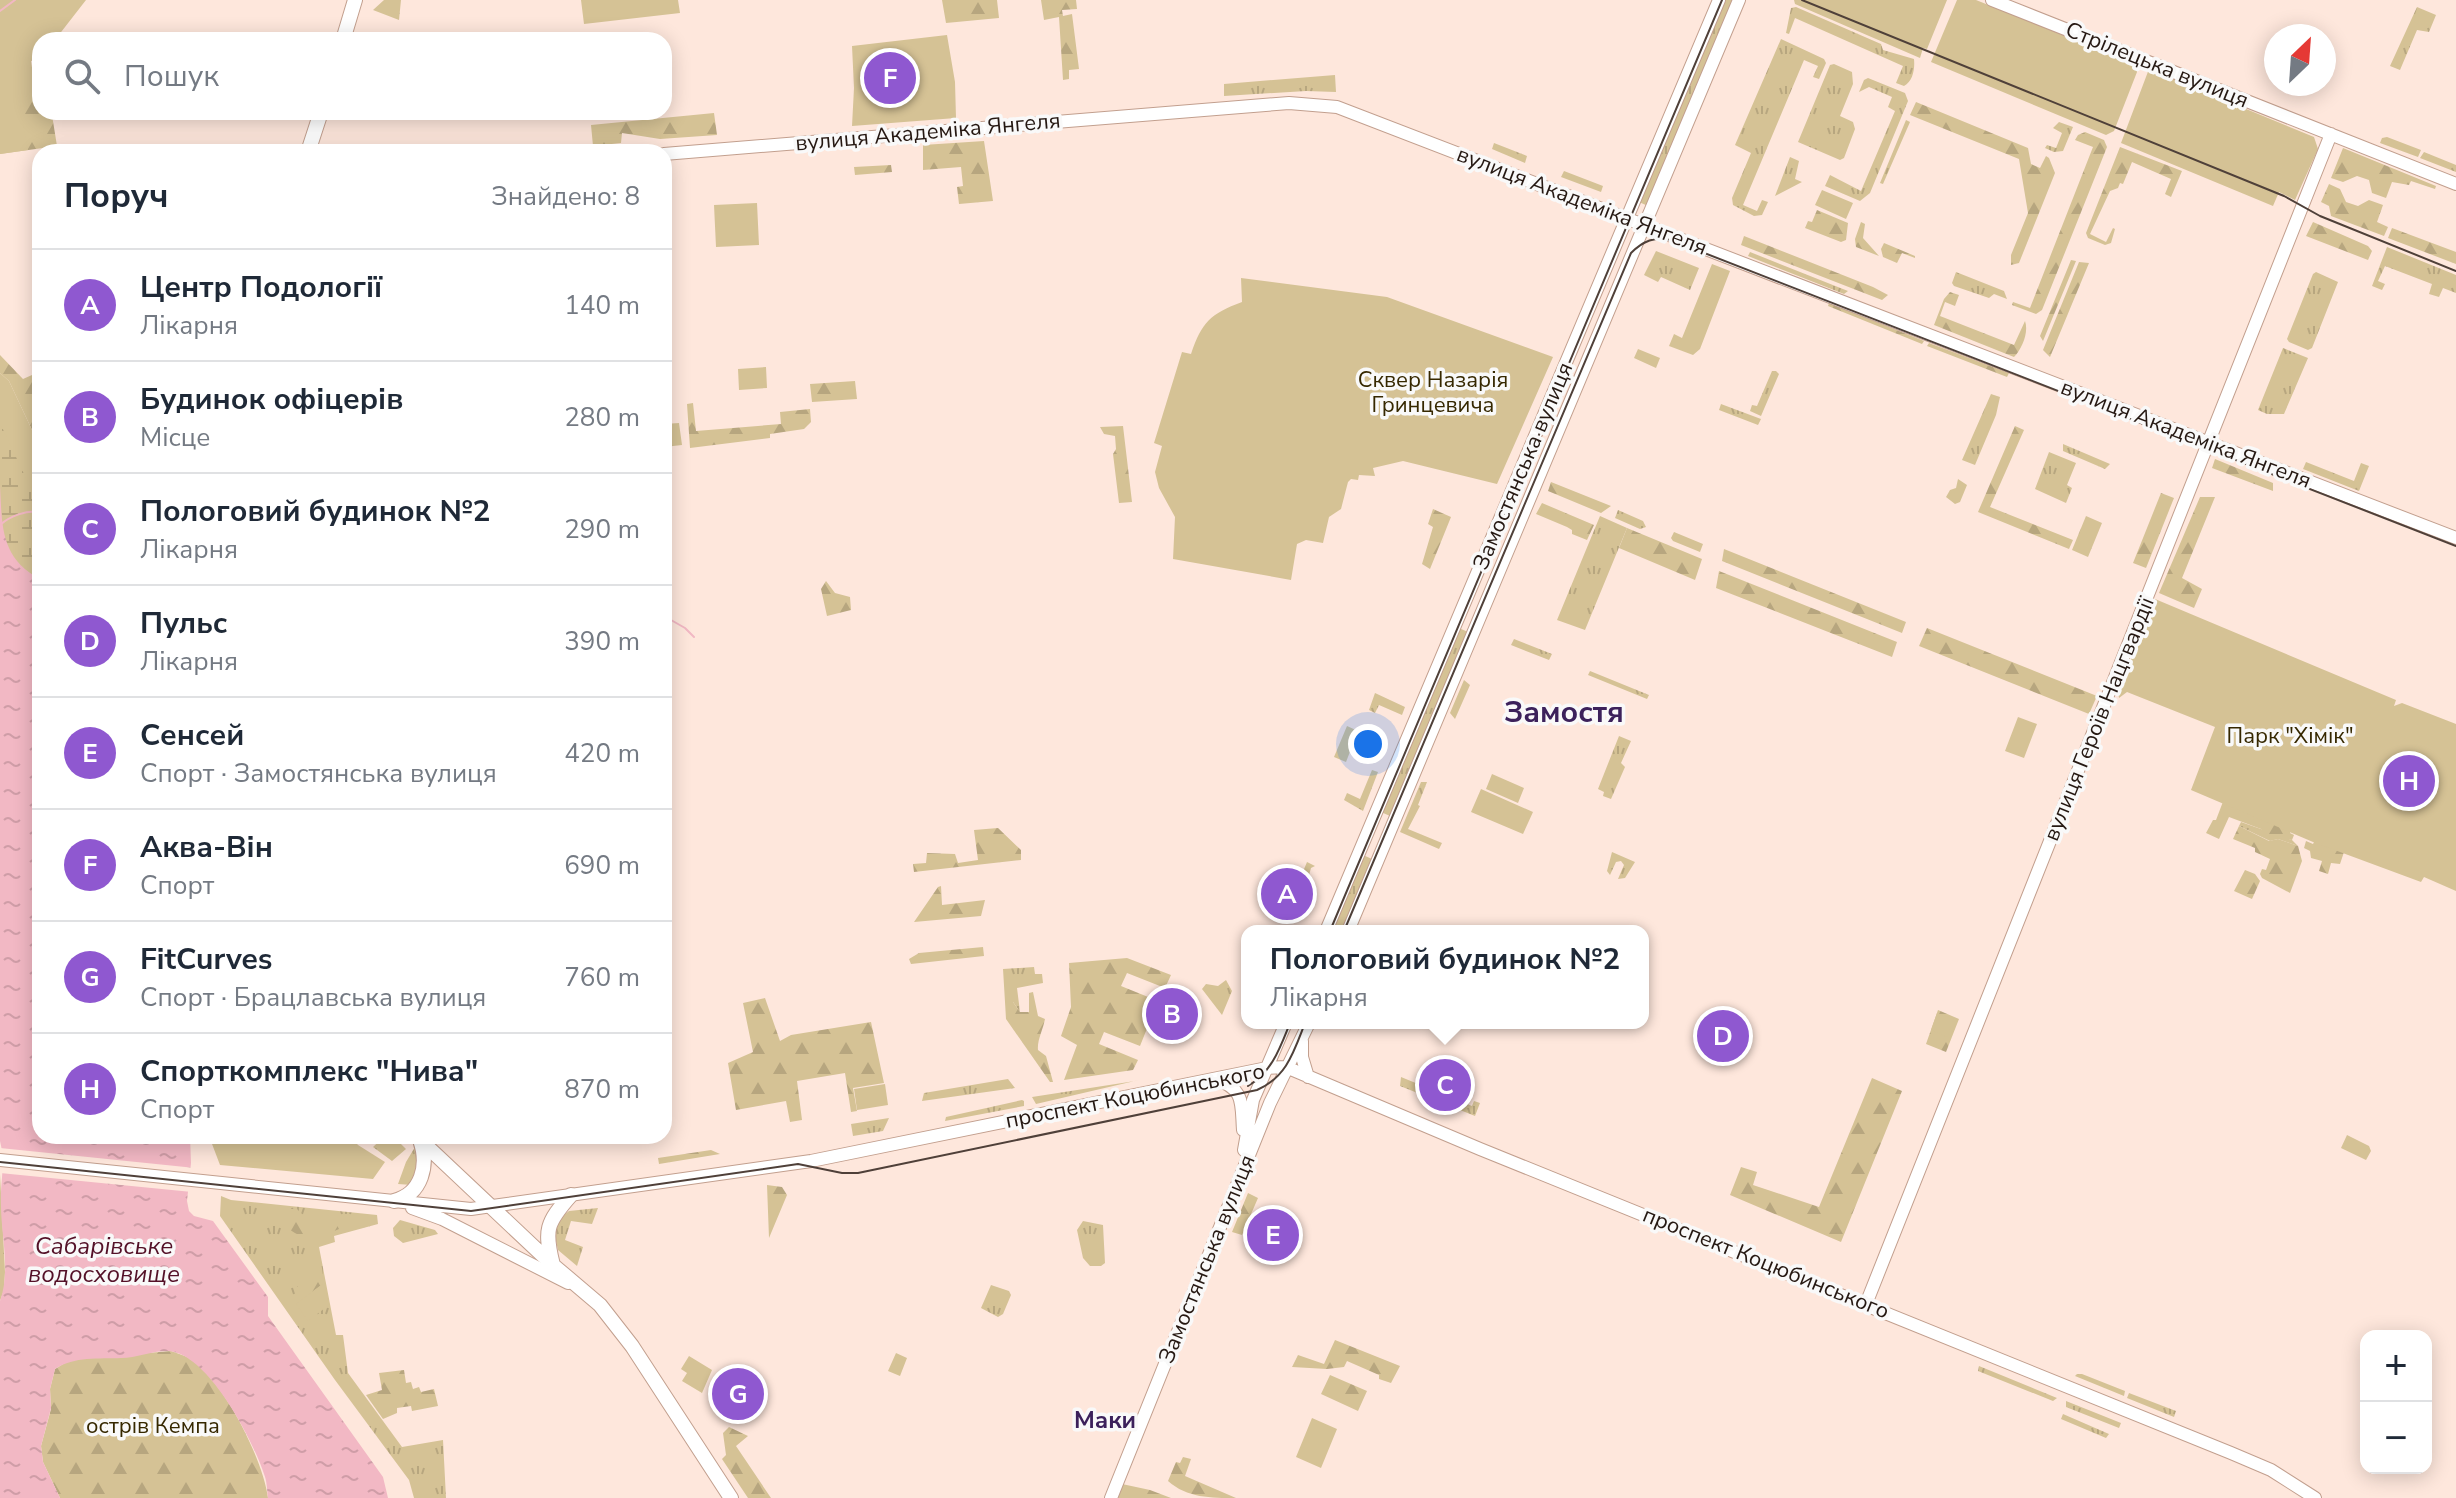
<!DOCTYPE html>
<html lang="uk">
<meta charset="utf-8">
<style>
body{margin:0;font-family:"Nunito Sans",sans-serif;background:#f6f6f7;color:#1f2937}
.controls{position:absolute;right:24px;bottom:24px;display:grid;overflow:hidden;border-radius:16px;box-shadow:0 4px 20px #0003}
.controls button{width:72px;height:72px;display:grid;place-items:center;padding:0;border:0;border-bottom:2px solid #e0e1e3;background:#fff;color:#1f2937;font:40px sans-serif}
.compass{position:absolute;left:2264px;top:24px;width:72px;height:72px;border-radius:50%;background:#fff;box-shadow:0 4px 20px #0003;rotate:25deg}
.you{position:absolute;left:1368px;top:744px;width:28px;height:28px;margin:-20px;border:6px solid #fff;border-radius:50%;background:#1a73e8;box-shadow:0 0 0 12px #1a73e833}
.badge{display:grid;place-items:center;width:52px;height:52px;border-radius:50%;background:#8f58d0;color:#fff;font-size:26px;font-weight:700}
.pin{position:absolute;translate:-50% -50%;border:4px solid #fff;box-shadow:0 2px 8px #0006}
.popup{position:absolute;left:1241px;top:925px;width:408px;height:104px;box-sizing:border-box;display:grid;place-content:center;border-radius:16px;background:#fff;filter:drop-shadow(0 2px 6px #0005);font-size:26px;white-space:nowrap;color:#747a83}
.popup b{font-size:30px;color:#1f2937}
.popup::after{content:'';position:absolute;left:50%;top:100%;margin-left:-16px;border:16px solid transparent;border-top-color:#fff}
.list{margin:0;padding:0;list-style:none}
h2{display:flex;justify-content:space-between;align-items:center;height:104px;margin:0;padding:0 32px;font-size:34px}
h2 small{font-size:26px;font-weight:400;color:#747a83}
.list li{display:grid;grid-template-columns:52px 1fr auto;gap:24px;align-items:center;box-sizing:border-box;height:112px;padding:0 32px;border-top:2px solid #e0e1e3}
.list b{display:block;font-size:30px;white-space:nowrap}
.list p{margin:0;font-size:26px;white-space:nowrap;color:#747a83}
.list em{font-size:26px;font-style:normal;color:#747a83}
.icon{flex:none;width:44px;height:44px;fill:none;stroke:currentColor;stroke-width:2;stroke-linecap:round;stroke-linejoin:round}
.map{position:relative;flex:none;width:2456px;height:1498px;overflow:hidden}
.search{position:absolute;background:#fff;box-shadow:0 4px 20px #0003;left:32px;top:32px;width:640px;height:88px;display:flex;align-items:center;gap:20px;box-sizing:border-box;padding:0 28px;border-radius:24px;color:#747a83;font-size:30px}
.panel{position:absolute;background:#fff;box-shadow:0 4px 20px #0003;left:32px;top:144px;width:640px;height:1000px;border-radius:24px}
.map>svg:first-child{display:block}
</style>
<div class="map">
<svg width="2456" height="1498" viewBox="0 0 2456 1498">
<defs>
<pattern id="grass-tufts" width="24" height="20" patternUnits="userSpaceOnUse" patternTransform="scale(2)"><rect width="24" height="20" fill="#d5c295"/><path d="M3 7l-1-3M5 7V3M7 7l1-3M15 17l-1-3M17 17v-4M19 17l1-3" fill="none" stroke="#b7a67f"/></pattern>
<pattern id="forest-firs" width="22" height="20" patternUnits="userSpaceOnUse" patternTransform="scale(2)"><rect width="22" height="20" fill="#d5c295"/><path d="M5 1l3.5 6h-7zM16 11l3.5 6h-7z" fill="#b7a67f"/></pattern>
<pattern id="wetland-marsh" width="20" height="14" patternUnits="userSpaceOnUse" patternTransform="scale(2)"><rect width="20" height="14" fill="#d5c295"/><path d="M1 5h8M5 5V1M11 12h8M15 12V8" fill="none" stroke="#b7a67f"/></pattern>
<pattern id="water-ripples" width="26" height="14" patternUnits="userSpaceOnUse" patternTransform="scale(2)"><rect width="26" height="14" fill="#f2b8c4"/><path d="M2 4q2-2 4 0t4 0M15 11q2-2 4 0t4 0" fill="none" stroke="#cf9da7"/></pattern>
</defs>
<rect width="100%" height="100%" fill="#fee7dc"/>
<!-- grass -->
<path fill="url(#grass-tufts)" d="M1726,0H1735L1648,206L1639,202Z
M1796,7L1881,44L1883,50L1914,59C1915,69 1913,81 1904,86L1896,83L1903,66L1795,18L1789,34L1786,33L1791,8Z
M2417,7L2436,15L2429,32L2417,30L2400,70L2390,66Z
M1781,39L1824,59L1826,63L1819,79L1813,77L1818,66L1804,60L1743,205L1757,211L1762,200L1768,202L1762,215L1754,216L1733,205L1732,198L1751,153L1735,145Z
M1834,64L1852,72L1853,84L1840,116L1853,122L1855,129L1844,158L1840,160L1798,142L1830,65Z
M1335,75L1336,92L1306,91L1224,96V84Z
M1868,78L1905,93L1908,101L1870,193L1860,201L1825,186L1830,175L1861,191L1895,111L1888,107L1892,97L1869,87L1859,92L1864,80Z
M1906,120L1910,122L1883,184L1880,183Z
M2059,122L2073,127L2063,151L2054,152L2045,148L2047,145L2056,148L2062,133L2053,128Z
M2387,137L2421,150L2418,157L2380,143L2382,138Z
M1494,143L1527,156L1525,163L1492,149Z
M2424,152L2456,165V172L2420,158Z
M1790,157L1799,161L1795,179L1802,182L1775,196Z
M1564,171L1603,186L1601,192L1561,177Z
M2387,247L2456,275V293L2443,288L2439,297L2429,294L2432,284L2385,266L2378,281L2385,284L2382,290L2372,286Z
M1656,251L1699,268L1690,290L1661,277L1658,282L1644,275Z
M1750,252L1848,291L1844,294L1748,256Z
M1956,272L2004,291L2007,299L1994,294L1989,298L1954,286L1952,283Z
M2316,272L2338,282L2312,348L2308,350L2289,342L2287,339L2313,274Z
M2283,348L2308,358L2284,414H2267L2258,410Z
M1638,349L1660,358L1656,368L1634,358Z
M1772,371H1776L1779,374L1761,416L1750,411L1752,405L1757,406Z
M1991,394L2000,397L1996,415L1975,465L1962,460Z
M1721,404L1761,419L1758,425L1719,410Z
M2063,444L2110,464L2105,469L2063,451Z
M2049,452L2076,463L2067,485L2072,488L2066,503L2035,489Z
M2306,462L2354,481L2361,463L2369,466L2359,491L2303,469Z
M1958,479L1967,485L1960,502L1955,504L1946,497L1950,490L1956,488Z
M1618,510L1643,521L1646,527L1640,529L1615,518Z
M1600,516L1627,528L1585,630L1557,620Z
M2086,516L2102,523L2088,557L2072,550Z
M1674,532L1703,544L1700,552L1673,541L1671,538Z
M1459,628L1468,632L1390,816L1381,812Z
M1514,639L1552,654L1549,660L1511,645Z
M1590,671L1649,695L1647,699L1588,675Z
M1464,680L1470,685L1455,719L1450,713Z
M1375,693L1405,707L1402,715L1379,705L1375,713L1369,710Z
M1619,736L1631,741L1621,763L1625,767L1611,799L1603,796L1604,792L1598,789Z
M1372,770L1378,772L1363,811L1344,800L1347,793L1360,799Z
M1421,782H1427L1418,805L1420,806L1408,829L1442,843L1439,849L1400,832Z
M2241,822L2292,840L2298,846L2278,839L2270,841L2239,826Z
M1612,852L1635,862L1625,878L1618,879L1624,865L1621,861L1616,862L1610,875L1607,871Z
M1363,855L1372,859L1341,931H1331Z
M1307,862L1315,866L1311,868L1306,886H1303L1297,901L1292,898Z
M1034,967L1035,974H1042L1043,983L1017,988L1020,1012L1013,1002H1005L1003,969Z
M1226,980L1232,991L1222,1015L1202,989L1206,984L1218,986Z
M1401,1077L1472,1106L1474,1101L1480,1103L1475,1116L1400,1086Z
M1008,1079L1015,1088L922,1101L924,1093Z
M1139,1080L1036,1104L1032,1097L1135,1081Z
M1022,1100L1024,1101V1106L945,1121L946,1117Z
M889,1118L883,1131L853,1136L851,1124Z
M385,1136H393L406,1149L392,1161L373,1147Z
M415,1147L419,1153L412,1185L398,1184L406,1162Z
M221,1196L231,1200L377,1215L378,1224L334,1236L335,1242L319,1247L336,1335H343L348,1373L402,1447L443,1440L446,1498H414L409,1480L335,1380L220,1216Z
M598,1208L592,1224L571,1221L565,1240L583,1247L577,1266L558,1250L554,1232L559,1219L569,1211Z
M400,1220L435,1230L438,1234L403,1243L394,1236L393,1228Z
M1083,1221L1103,1225L1105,1263L1101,1266H1090L1083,1258L1077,1230Z
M991,1285L1009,1291L1011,1295L1003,1314L998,1317L981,1308Z
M1979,1366L2057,1398L2053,1401L1978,1371Z
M2077,1374H2082L2125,1391L2124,1396L2075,1376Z
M2129,1393L2176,1411L2174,1417L2127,1398Z
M2066,1401L2121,1423L2119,1428L2066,1407Z
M2063,1414L2109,1434L2106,1438L2061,1419Z"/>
<!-- forest -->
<path fill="url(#forest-firs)" d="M384,0H401L399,20L373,10Z
M942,0H997L999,18L946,23Z
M1041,0H1076L1077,9L1062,10L1063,16L1072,14L1079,69L1069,70V79L1063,80L1059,17L1044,20Z
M37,81L40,112L52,115L57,146L0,154V86Z
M1916,102L2028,148L2031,164L2040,168L2046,156L2049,158L2055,173L2019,263L2011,265V255L2028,213L2019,159L1910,115Z
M714,113L717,135L660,139L622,133L621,143L593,146L591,125Z
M2085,132L2104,140L2107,147L2042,310L2036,314L2012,305L2013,302L2030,308L2093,147L2075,140L2078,135Z
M984,141L993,201L959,204L957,187L963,186L961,167L923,170V145Z
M2120,147L2182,171L2171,197L2165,194L2171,179L2132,162L2123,184L2120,183L2118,188L2110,191L2090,234L2106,242L2113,228L2115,229L2111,243L2105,245L2088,238L2086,233Z
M2343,148L2436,186L2435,189L2411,181L2409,185L2392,182L2386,198L2372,193L2369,180L2357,176L2343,182L2331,178Z
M891,165L892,172L855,175L854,167Z
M2329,184L2340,189L2346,202L2358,206L2369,200L2383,205L2377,222L2388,227L2384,236L2331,216L2329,206L2321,202Z
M1817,210L1848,223L1846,240L1841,242L1805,228L1808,221L1812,222Z
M1861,222L1865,224L1863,238L1879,256L1856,247L1855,239Z
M2313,222L2368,246L2372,251L2368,260L2306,236Z
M2392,228L2456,252V264L2388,238Z
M1744,236L1873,287L1888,295L1882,300L1741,245Z
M1884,243L1915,256V258L1902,253L1897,263L1883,257L1881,249Z
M2071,260L2076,261L2043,341L2040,336Z
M2079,262L2089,263L2050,357L2043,350Z
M1950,292L1959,295L1955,306L1945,302L1940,316L2014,345L2025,321C2029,332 2022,349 2014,357L1934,325L1944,299Z
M1829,303L1924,341L1922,344L1828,306Z
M1929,343L2009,373L2007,377L1927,346Z
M0,355L23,379L32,375L40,389V447L9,381L0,373Z
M855,381L857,399L812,402L810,384Z
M693,403L696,431L781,424L780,412L810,409L811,422L804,429L770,434V438L690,448L687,404Z
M679,423L682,445L664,447V424Z
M1123,426L1132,502L1119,503L1113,454L1116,449L1115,436L1104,434L1100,427Z
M2015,426L2024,430L1990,507L2073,540L2069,549L1978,512Z
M2215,459L2273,483V491L2212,468Z
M1551,482L1611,506L1601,513L1548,491Z
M2161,493L2174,498L2146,568L2133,563Z
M2200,497H2215L2182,578L2202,589L2194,608L2159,593Z
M1542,503L1594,525L1587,540L1572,534V530L1567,527L1536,514Z
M1433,509L1451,517L1430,569L1422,564L1433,527L1428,524Z
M1627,528L1702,559L1695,580L1619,548Z
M1724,549L1906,622L1902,633L1722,561Z
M1719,571L1897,642L1892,657L1716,588Z
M826,581L835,593L850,597L851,610L827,616L821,589Z
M1927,628L2097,696L2089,714L1919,646Z
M2224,799L2292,827L2290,833L2294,835L2292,840L2267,835L2261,829L2229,817L2219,839L2206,833L2213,820H2216Z
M2239,826L2269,841L2278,839L2298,846L2302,861L2290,893L2262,878L2260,874L2262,869L2266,870L2270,859L2255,852V848L2233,839Z
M998,828L1021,850V860L914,872L913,864L926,863L927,853L955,854L958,863L978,860L974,830Z
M2316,838L2345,849L2340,864L2331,863L2328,874L2319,871L2322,861L2311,858L2310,851L2304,848L2306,841L2313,844Z
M2245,870L2255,874L2260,881L2252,899L2234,891Z
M941,886L942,905L985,900L981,916L914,922L938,887Z
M983,947L984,956L911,964L909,959L919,953Z
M1127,958L1171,975L1165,988L1127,973L1121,986L1158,1001L1140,1046L1104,1032L1099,1044L1138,1060L1133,1070L1064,1080L1077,1045L1061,1036L1071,1007L1069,963Z
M1033,992L1038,1016L1045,1019C1043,1030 1037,1040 1038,1050L1046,1056L1053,1082H1050L1006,1019L1005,1002H1013L1020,1012H1029V993Z
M765,998L780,1041L791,1035L871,1022L884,1083L853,1088L857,1111L851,1112L845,1073L797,1081L802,1120L790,1122L786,1101L736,1110L728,1063L753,1052L743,1003Z
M1938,1010L1959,1019L1946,1052L1926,1044Z
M1872,1078L1902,1091L1841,1242L1730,1195L1741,1167L1757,1172L1753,1185L1819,1207Z
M711,1150L720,1154L659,1164L658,1158Z
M0,1174L5,1272L4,1290L0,1301Z
M767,1185L782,1187L787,1195L769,1238Z
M1248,1193L1258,1198L1242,1235L1232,1232Z
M287,1209H297L306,1218L313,1217L319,1222L332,1216L339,1229L332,1232L329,1239C312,1243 301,1237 287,1228L288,1218L283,1214Z
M321,1261L324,1283L298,1302L296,1288Z
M1335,1340L1400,1366L1391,1383L1379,1379V1375L1347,1361L1344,1367L1327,1369L1292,1367L1298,1355L1324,1364Z
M171,1351C176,1353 184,1355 189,1358C223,1379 263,1459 268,1498H60L43,1462L41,1446L51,1409L50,1389L55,1369L68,1361L77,1359Z
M404,1370L406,1383L411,1382L413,1389L419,1387L421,1392L434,1389L438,1406L412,1411L411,1406L397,1408V1413L383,1419L366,1395L382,1390L379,1373Z
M1330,1375L1367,1391L1358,1411L1321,1394Z
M729,1427L748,1436L736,1446L771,1498H748L722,1459L726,1455L723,1433Z
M1183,1457L1191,1459L1185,1476L1236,1498C1211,1498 1187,1498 1168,1481L1176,1462L1180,1463Z
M1122,1484L1150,1490L1171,1498H1115Z"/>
<!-- wetland -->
<path fill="url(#wetland-marsh)" d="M0,399L40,484V601L0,585Z"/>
<!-- park -->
<path fill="#d5c295" d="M0,0H86L58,36V40H40V59L31,61L36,94L18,98L28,150L0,154Z
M581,0H678L680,13L584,24Z
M1794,0H1947L1927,49L1923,48L1920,58L1795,4Z
M1957,0H1976L2134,63L2137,72L2114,131L2106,135L1931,62Z
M947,35L955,82L956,118L852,126L854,88L852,46Z
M2149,69L2314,137L2318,149L2295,200L2279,192L2273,206L2121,143Z
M1822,190L1853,203L1846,219L1815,205Z
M757,203L759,245L716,247L714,205Z
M1712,264L1730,271L1700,349L1693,355L1669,346L1674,334L1682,338Z
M1241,278L1387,297L1553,357L1497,484L1403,461L1373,468L1375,476L1359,475L1358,480L1351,479L1348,482L1341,509L1329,517L1323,543L1306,540L1297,544L1291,580L1173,559L1175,517L1159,488L1155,472L1162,446L1154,443L1182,352L1191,354C1202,322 1210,314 1242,302Z
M766,367L767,388L739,390L738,369Z
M0,373L9,381L40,447V508L0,423Z
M2155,599L2396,700L2394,706L2402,703L2456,724V891L2424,877L2421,882L2313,842L2191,790L2215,727L2127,692L2119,698L2118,691Z
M2018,717L2037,724L2024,758L2005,751Z
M1347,726L1358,731L1346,762L1334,757Z
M1492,774L1524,788L1518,803L1486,789Z
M1481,789L1533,812L1523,834L1471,812Z
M1937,1013L1954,1019L1947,1037L1931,1030Z
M885,1084L888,1105L857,1110L854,1089Z
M2347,1135L2369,1146L2371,1151L2366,1160L2341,1148Z
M209,1136H350L358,1145L385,1162L373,1179L220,1165Z
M324,1283L329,1305L308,1321L296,1304Z
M896,1353L907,1358L900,1376L888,1371Z
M689,1356L712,1370L702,1393L682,1381L687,1373L681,1369Z
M1312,1418L1337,1429L1321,1468L1296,1457Z"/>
<!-- water -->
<path fill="url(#water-ripples)" d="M0,485C2,525 0,558 40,579V1136H190L191,1163L187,1201L189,1211L194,1216L213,1221L268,1297V1316L383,1477L388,1498H268C267,1490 267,1481 264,1474C253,1440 208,1354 169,1351C154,1350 137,1358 121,1358C98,1359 75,1356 55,1369L50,1389L51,1408L41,1446L43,1462L60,1498H0V1301C11,1270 1,1236 1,1205C0,1180 6,1165 0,1141Z"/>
<!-- pier -->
<path fill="#fee7dc" d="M0,1148L195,1168L192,1192L0,1173Z"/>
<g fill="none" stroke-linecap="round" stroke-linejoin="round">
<!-- stream -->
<path stroke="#f2b8c4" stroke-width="2" d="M0,11L15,0
M0,525C10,516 26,510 40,512
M664,616L685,628L694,637"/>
<!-- secondary casing -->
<g stroke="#c29f8e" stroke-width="14">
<path id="secondary" d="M1992,0L2456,184
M664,154L1289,103L1337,107L2456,538
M1326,931L1719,0
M1348,931L1739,0
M1302,1041V1057L1308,1077
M1216,1079C1245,1090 1241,1102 1243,1130
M1244,1150L1253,1100L1286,1023
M0,1160L471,1209L811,1161L1267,1068L1286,1067L1480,1149L2231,1453L2271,1470L2315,1498
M412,1208L442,1219L568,1283
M1866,1304L2331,134
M1111,1498L1270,1103L1309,1023"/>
</g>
<!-- primary casing -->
<g stroke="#c29f8e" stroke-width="16">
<path id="primary" d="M343,40L355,0
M308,152L321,112
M416,1136L554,1266L600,1305L632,1346L731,1498
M394,1201C422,1194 429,1165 420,1140
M553,1265C544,1230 546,1223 571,1195"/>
</g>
<!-- secondary -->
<use href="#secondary" stroke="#fff" stroke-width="12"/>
<!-- primary -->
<use href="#primary" stroke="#fff" stroke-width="14"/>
<!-- tram -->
<path stroke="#4f4039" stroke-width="2" d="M1802,0L2284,196L2320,216L2456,271
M1330,931L1722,0
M1344,931L1631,253C1643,241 1655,236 1671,240L2456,546
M1248,1086C1272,1072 1280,1048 1290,1023
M0,1162L471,1211L798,1164L842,1173H858L1257,1090C1287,1077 1294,1051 1305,1023"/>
</g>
<g text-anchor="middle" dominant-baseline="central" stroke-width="7" stroke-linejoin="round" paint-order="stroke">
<!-- street labels -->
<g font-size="22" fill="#251812" stroke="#f9f9f9">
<text transform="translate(2157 65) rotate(22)">Стрілецька вулиця</text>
<text transform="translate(928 132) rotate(-5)">вулиця Академіка Янгеля</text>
<text transform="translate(1582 201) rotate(21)">вулиця Академіка Янгеля</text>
<text transform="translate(2186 434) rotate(21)">вулиця Академіка Янгеля</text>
<text transform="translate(1523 466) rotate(-67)">Замостянська вулиця</text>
<text transform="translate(2099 719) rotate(-68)">вулиця Героїв Нацгвардії</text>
<text transform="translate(1135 1096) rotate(-11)">проспект Коцюбинського</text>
<text transform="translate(1207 1259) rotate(-68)">Замостянська вулиця</text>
<text transform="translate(1766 1263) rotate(22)">проспект Коцюбинського</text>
</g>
<!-- park labels -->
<g font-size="22" fill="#362800" stroke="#f9f9f9">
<text x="1433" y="380">Сквер Назарія<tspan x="1433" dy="25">Гринцевича</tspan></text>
<text x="2290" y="736">Парк "Хімік"</text>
<text x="153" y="1426">острів Кемпа</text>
</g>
<!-- water labels -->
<g font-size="24" font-style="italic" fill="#541128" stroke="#f9f9f9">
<text x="104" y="1246">Сабарівське<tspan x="104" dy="28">водосховище</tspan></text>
</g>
<!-- neighbourhood labels -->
<g font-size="24" font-weight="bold" fill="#3c215b" stroke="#f9f9f9">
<text x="1105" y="1420">Маки</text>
</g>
<!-- district labels -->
<g font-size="30" font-weight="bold" fill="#3c215b" stroke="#f9f9f9">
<text x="1564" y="712">Замостя</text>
</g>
</g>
</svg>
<div class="controls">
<button>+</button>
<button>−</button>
</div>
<svg class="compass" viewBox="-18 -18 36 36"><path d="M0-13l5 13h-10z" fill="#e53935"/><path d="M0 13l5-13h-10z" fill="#747a83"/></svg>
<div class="you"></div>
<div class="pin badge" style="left:1287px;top:894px">A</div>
<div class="pin badge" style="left:1172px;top:1014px">B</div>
<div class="pin badge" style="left:1445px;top:1085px">C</div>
<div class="popup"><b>Пологовий будинок №2</b>Лікарня</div>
<div class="pin badge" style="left:1723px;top:1036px">D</div>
<div class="pin badge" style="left:1273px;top:1235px">E</div>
<div class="pin badge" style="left:890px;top:78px">F</div>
<div class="pin badge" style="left:738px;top:1394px">G</div>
<div class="pin badge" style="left:2409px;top:781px">H</div>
<div class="search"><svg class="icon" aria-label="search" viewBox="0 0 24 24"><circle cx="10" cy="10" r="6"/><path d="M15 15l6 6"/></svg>Пошук</div>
<section class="panel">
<h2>Поруч<small>Знайдено: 8</small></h2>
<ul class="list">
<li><span class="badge">A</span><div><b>Центр Подології</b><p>Лікарня</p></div><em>140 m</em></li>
<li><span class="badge">B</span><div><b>Будинок офіцерів</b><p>Місце</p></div><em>280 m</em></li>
<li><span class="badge">C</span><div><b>Пологовий будинок №2</b><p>Лікарня</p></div><em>290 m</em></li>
<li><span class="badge">D</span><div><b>Пульс</b><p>Лікарня</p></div><em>390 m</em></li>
<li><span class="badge">E</span><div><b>Сенсей</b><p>Спорт · Замостянська вулиця</p></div><em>420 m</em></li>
<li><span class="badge">F</span><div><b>Аква-Він</b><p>Спорт</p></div><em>690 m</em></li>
<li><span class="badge">G</span><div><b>FitCurves</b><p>Спорт · Брацлавська вулиця</p></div><em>760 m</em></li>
<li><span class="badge">H</span><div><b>Спорткомплекс &quot;Нива&quot;</b><p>Спорт</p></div><em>870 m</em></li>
</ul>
</section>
</div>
